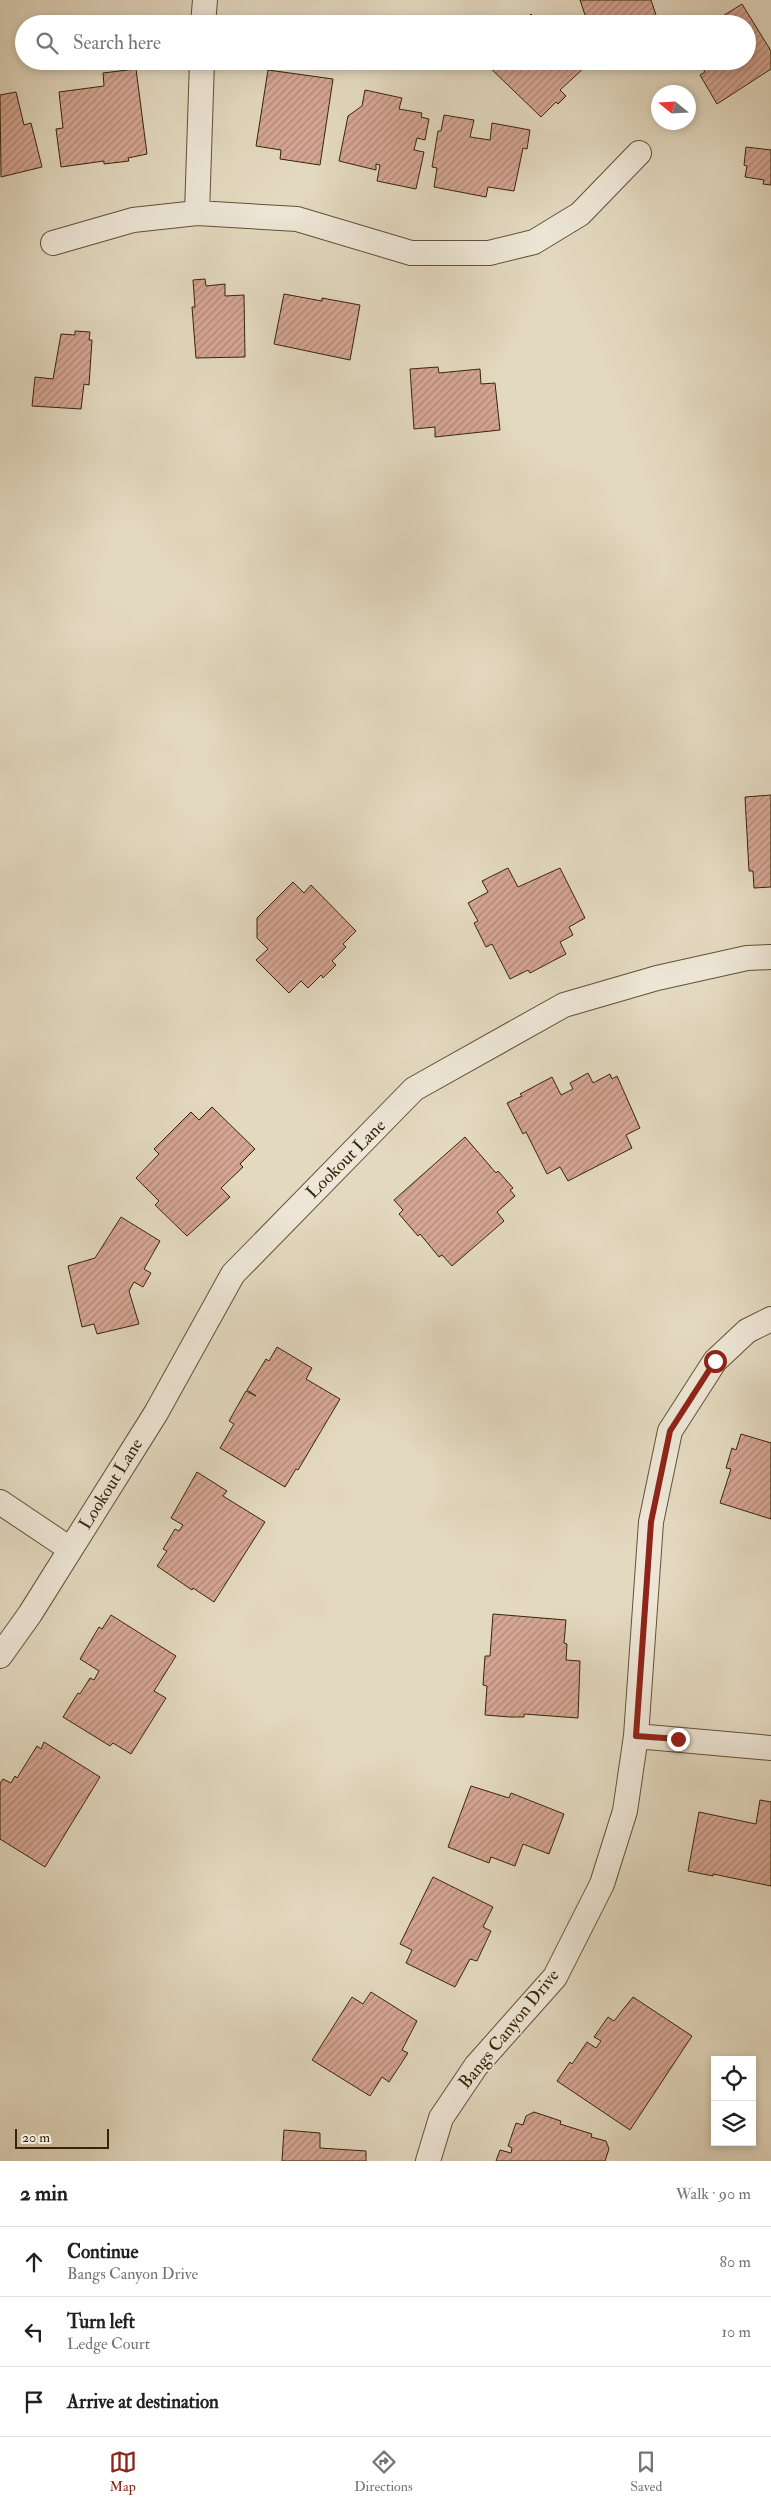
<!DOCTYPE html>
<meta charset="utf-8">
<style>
body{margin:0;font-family:"IM FELL Double Pica",serif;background:#f2f2f2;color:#202124}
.controls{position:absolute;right:15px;bottom:15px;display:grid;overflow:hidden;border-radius:0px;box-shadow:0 2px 8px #0003}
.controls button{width:45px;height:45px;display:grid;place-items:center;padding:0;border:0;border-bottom:1px solid #e0e0e0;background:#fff;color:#202124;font:25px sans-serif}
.compass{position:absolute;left:651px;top:85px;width:45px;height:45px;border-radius:50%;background:#fff;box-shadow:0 2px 8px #0003;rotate:288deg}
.scale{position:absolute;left:15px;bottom:12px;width:94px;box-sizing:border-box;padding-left:5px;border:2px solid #372408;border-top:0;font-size:14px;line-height:18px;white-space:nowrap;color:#372408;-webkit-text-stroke:4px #ede6d6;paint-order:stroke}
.stop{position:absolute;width:15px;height:15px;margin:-11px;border:4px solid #8f2418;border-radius:50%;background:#fff}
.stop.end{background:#8f2418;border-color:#fff;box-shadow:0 1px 5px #0008}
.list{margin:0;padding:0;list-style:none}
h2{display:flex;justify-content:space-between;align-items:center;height:65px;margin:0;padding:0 20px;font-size:21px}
h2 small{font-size:16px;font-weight:400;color:#757577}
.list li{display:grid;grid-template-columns:32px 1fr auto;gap:15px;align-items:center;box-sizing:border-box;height:70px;padding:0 20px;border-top:1px solid #e0e0e0}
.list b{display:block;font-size:19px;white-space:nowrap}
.list p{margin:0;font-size:16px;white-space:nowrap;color:#757577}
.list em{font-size:16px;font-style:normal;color:#757577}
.icon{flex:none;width:28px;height:28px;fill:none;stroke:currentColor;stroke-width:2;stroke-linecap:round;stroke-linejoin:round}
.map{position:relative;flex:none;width:771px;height:2161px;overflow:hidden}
.search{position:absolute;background:#fff;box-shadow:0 2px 8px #0003;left:15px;right:15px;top:15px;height:55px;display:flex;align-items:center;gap:12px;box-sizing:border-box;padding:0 18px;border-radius:28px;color:#757577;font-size:19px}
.sheet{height:275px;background:#fff}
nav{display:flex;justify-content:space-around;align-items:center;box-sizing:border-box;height:70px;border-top:1px solid #e0e0e0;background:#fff;font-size:14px;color:#757577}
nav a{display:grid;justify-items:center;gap:2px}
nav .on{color:#8f2418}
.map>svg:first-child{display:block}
</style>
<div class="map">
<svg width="771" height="2161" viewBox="0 0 771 2161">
<defs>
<pattern id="building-hatch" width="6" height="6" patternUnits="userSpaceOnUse" patternTransform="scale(1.25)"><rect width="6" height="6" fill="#d6a694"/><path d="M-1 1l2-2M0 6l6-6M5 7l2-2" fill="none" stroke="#ae8777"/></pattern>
</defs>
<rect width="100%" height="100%" fill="#e3d9c0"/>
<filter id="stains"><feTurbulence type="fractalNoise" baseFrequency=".004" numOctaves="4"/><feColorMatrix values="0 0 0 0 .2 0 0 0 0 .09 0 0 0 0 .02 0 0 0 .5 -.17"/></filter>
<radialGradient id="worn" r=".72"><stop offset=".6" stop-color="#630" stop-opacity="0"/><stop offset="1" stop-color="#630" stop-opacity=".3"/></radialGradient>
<!-- building -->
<path fill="url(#building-hatch)" stroke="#372408" d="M580,0H651L659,24H588Z
M742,4L771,51V69L717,104L700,75L705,72L698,61H747V24H710Z
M531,14L541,24H521Z
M579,61L585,67L560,90L566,96L558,104L556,102L541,117L484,62Z
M136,69L147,154L128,158L129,161L104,164V161L61,167L56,129L63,128L59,92L104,86L103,73Z
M268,70L333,79L320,165L280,159L281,150L256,146Z
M365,90L402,98L399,109L422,113L421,117L429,119L425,140L417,138L414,150L424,152L416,189L377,181L380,165L376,164V170L339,161L348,116L362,106Z
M16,92L24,125L31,123L42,167L1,177L0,95Z
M444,115L474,120L470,137L490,140L492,123L530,130L527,149L523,148L514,191L488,187L486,197L434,187L437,168L432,167L438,131H441Z
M746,147L771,150V185L763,184L764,180L745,177L747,166L744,165Z
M205,279L206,286L225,284V296L244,295L245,357L196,358L192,307H195L193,280Z
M284,294L322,301V298L360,305L350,360L274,344Z
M75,331L90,332L89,340H92L89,385L84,384L81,409L32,406L35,377L53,379L61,334L75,335Z
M438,367L439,373L480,369L481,384L495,383L500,430L435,437V427L414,429L410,369Z
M771,795V887L754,888L753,871H749L745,797Z
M508,868L518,887L560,868L585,918L569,927L573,935L560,942L566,954L530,973L528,970L510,979L492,944L486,947L474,923L478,921L468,903L488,892L482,881Z
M293,882L304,893L311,885L356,931L343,944L346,947L332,961L336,965L323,978L321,975L308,988L301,981L289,993L256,960L268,949L257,938V918Z
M588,1073L593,1083L610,1074L612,1079L617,1076L640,1128L626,1135L632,1148L568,1181L560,1167L547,1174L526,1132L523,1134L507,1103L522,1096L520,1094L552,1077L561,1095L573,1089L570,1083Z
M212,1107L255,1149L240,1164L243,1167L221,1188L230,1197L187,1236L155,1205L159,1201L136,1178L159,1154L154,1149L191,1112L199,1120Z
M465,1137L496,1173L498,1171L513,1188L510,1190L515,1196L497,1212L504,1221L452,1266L442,1255L439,1257L420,1234L418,1236L399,1214L403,1210L394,1200Z
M121,1217L160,1241L144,1269L151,1273L143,1287L134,1282L129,1291L139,1324L97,1334L94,1324L82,1327L68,1266L95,1258Z
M277,1347L312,1368L306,1379L340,1399L298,1470L296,1469L285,1487L220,1448L234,1424L229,1421L246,1391L256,1396L247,1390L266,1359L269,1361Z
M741,1434L771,1443V1519L720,1503L731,1469L726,1468L732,1448L736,1450Z
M197,1472L227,1491L223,1496L265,1522L214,1602L193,1588L192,1590L157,1566L167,1551L163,1549L175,1529L179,1531L183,1525L171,1518Z
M493,1614L566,1620L564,1643L567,1644L566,1660L580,1661L578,1718L524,1714V1717H510L485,1715L487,1686L483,1685L485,1656H490Z
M111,1615L176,1656L154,1691L166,1698L131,1754L113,1743L110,1746L63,1717L78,1693L80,1694L90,1678L94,1680L99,1671L80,1659L99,1627L102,1629Z
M44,1742L100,1777L45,1867L0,1839V1783L3,1779L11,1783L15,1776L17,1778L37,1746L41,1749Z
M471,1786L509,1798L511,1793L564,1814L549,1854L523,1844L515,1866L491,1857L489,1863L448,1847Z
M760,1800L771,1802V1886L713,1874V1876L688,1871L699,1812L756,1824Z
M433,1877L493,1907L483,1927L491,1931L477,1961L470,1959L455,1987L406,1963L412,1950L400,1944Z
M371,1992L417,2021L402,2050L408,2053L389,2082L382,2077L370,2096L312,2060L352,1997L363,2004Z
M633,1997L692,2036L630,2130L557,2081L570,2062L572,2064L587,2042L596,2048L601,2041L594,2037L608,2017L614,2021Z
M534,2112L561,2121L560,2124L592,2134L591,2137L606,2141L609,2149L605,2161H496L500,2150L511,2153L512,2148L508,2146L516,2123L523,2125L526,2116Z
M284,2130L320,2133V2148L366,2151V2161H282Z"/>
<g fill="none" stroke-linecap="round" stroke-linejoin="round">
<!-- street casing -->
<g stroke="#625136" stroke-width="26">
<path id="street" d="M203,24L205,0
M197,213L202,61
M53,243L133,220L197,213L297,219L411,253H489L534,242L580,214L639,153
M0,1502L70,1549
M0,1656L30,1614L156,1413L233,1274L414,1089L564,1005L657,978L747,958L771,957
M636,1736L771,1748
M428,2161L441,2118L476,2066L555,1977L602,1884L625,1811L636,1736L651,1522L670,1431L715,1361L747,1331L771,1319"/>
</g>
<!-- street -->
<use href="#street" stroke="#ede6d6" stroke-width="24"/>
</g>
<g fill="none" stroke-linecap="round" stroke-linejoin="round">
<!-- route -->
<path stroke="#8f2418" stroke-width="6" d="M678,1739L636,1736L651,1522L670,1431L715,1361"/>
</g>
<g text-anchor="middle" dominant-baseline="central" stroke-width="4" stroke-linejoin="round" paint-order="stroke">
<!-- street labels -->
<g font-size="18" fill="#372408" stroke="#ede6d6">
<text transform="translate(346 1159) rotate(-45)">Lookout Lane</text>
<text transform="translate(111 1484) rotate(-58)">Lookout Lane</text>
<text transform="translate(509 2029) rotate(-51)">Bangs Canyon Drive</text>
</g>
</g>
<rect width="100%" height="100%" filter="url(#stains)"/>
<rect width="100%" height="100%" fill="url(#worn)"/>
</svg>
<div class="controls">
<button><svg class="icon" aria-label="locate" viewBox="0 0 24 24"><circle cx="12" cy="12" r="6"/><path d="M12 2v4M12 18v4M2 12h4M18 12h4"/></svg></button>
<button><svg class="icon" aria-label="layers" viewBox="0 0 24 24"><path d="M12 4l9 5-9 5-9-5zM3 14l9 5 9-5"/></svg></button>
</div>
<svg class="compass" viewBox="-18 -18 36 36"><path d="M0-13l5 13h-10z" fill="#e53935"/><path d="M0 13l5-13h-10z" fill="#757577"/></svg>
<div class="scale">20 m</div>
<div class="stop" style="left:715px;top:1361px"></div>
<div class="stop end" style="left:678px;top:1739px"></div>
<div class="search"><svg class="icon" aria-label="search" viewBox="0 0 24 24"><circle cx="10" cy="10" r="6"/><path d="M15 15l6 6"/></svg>Search here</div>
</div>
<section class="sheet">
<h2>2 min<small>Walk · 90 m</small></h2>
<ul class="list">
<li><svg class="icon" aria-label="ahead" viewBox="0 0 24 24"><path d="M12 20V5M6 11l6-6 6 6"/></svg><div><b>Continue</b><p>Bangs Canyon Drive</p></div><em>80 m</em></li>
<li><svg class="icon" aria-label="left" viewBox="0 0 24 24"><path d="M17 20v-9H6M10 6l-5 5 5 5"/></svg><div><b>Turn left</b><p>Ledge Court</p></div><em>10 m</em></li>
<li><svg class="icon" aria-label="arrive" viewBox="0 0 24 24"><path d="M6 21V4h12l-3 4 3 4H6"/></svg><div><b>Arrive at destination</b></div></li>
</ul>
</section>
<nav>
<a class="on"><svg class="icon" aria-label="map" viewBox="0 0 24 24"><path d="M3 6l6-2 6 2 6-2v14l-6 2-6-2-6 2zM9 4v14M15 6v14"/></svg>Map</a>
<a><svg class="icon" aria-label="directions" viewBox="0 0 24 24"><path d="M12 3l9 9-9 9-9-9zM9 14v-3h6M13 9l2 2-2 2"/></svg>Directions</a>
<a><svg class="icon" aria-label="saved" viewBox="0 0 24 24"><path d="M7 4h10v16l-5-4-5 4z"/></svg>Saved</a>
</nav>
